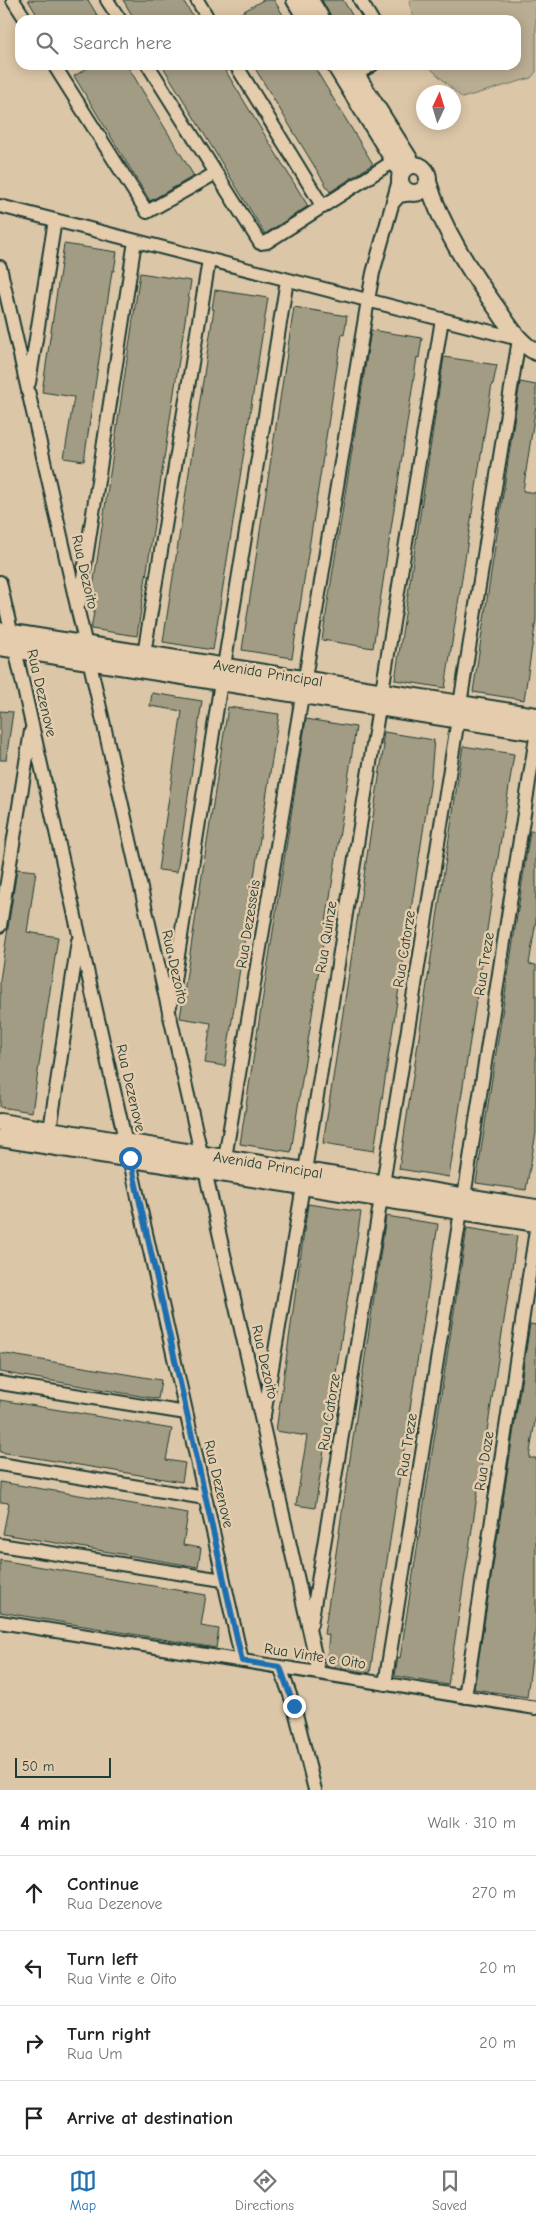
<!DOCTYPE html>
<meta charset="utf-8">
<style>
body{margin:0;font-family:"Comic Neue",sans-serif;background:#f6f6f6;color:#222}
.compass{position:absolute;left:416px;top:85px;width:45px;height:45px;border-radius:50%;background:#fff;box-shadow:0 2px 12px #0003;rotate:4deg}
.scale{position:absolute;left:15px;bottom:12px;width:96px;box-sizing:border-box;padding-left:5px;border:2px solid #1f3d34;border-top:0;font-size:14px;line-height:18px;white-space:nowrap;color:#1f3d34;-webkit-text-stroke:4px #e4ccad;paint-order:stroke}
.stop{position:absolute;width:15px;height:15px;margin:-11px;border:4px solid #1f6fb2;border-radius:50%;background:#fff}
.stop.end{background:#1f6fb2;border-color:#fff;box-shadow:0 1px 5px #0008}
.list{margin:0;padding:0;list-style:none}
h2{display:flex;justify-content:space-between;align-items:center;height:65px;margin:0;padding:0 20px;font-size:21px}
h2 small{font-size:16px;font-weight:400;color:#767676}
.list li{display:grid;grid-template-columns:32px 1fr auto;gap:15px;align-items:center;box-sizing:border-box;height:75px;padding:0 20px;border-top:1px solid #e0e0e0}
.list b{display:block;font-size:19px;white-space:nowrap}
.list p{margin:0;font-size:16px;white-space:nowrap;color:#767676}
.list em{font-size:16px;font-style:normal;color:#767676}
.icon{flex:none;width:28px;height:28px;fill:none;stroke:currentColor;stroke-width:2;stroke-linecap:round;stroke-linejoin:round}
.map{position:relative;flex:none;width:536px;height:1790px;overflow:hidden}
.search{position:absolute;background:#fff;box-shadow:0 2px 12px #0003;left:15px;right:15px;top:15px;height:55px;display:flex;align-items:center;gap:12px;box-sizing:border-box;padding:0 18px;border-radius:15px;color:#767676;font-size:19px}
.sheet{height:365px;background:#fff}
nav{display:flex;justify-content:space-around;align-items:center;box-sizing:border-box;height:70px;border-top:1px solid #e0e0e0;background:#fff;font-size:14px;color:#767676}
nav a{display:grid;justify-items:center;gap:2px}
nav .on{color:#1f6fb2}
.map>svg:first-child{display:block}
</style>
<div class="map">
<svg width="536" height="1790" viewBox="0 0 536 1790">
<rect width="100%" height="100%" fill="#dcc6a8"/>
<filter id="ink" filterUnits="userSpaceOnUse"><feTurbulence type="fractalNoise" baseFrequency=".02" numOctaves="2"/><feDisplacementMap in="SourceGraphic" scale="10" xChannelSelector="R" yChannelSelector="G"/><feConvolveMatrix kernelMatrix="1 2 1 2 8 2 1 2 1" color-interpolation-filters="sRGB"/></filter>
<g filter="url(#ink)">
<!-- green -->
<path fill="#b9ad93" stroke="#6c7564" d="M409,0H536V72L531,78L462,98L427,65H516V20H414Z"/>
<!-- building -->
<path fill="#a29c84" stroke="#1f3d34" d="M28,0H88L100,20H40Z
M123,0H183L195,20H135Z
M263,0H274L283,15L274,20H229Z
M322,0H343L355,20H332Z
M93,65H127L194,176L150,201L74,76Z
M162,65H222L308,206L265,234Z
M253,65H313L373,164L330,192Z
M64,244L117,252L114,271H112L84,461L64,458L74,397L42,392Z
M140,273L191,281L137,636L91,629L96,601H91Z
M215,290L268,298L213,650L163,642L214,309H212Z
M294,307L347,316L344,335L342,334L292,658L242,650Z
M371,330L422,338L419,358L417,357L373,648L322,640Z
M444,357L497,365L493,384H492L445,688L395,680Z
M520,382L536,385V405L523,491L536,493V620L524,700L473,692Z
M152,693L202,701L177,872L158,870L182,711L150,706Z
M228,707L279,714L225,1066L205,1063L211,1023L180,1018Z
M0,711L13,712L6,760H0Z
M306,719L356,727L291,1152L240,1144Z
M384,732L434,740L430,786L374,1151L323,1143L384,745H382Z
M463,746L514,754L449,1177L399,1169Z
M530,831H536V921L529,964L536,965V1133L526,1190L476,1183Z
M17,869L36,871L27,932L58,937L32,1112L0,1107V980Z
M308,1204L361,1212L315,1508L296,1505L307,1436L276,1431Z
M386,1216L438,1224L370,1673L326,1666L329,1635L324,1634Z
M467,1228L517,1236L448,1685L395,1676L398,1657L400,1658Z
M530,1324L536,1325V1415L529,1458H536V1627L527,1697L474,1689Z
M0,1353L161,1380L158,1399L0,1372Z
M0,1400L172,1429L166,1460L185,1463L182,1482L0,1452Z
M0,1482L188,1513L183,1545L201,1548L198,1567L3,1534L9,1503L0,1502Z
M0,1560L206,1595L201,1626L219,1629L216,1648L0,1612Z"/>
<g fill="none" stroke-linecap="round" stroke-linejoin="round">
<!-- minor casing -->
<g stroke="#1f3d34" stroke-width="16">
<path id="minor" d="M13,0L26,20
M107,0L120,20
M197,0L209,20
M360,0L372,20
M54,65L147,212L216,173
M148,65L260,243L267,242L389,164
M236,65L323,207
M349,78L372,65
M393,203L399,196L411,194
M0,206L519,339L460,704
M0,267L319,1673
M29,383L55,220
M0,582L242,1661
M79,604L135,241
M144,654L209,260
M224,666L287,280
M382,691L442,319
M0,926L31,731
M170,1006L221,682
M50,1130L78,941
M225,1158L368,300L373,273L399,180
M305,1171L379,707
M383,1184L458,719
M464,1197L536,737
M0,1383L186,1413
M264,1415L303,1186
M0,1464L205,1498
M0,1545L223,1580
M0,1622L536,1708
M311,1624L381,1198
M280,1667L294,1706L315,1790
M385,1684L461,1211
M465,1697L536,1230"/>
</g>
<!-- tertiary casing -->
<g stroke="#1f3d34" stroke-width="20">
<path id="tertiary" d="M295,0L307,20
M310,0L322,20
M335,65L401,172
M350,65L413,165
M400 179a14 14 0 1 1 28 0a14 14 0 1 1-28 0Z
M428,182C442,229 470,271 498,310C509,326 519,343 536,352
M0,631L536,716
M0,647L536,732
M0,1122L536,1208
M0,1138L536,1223"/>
</g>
<!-- minor -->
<use href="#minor" stroke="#e4ccad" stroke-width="12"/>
<!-- tertiary -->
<use href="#tertiary" stroke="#e4ccad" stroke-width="16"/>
</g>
</g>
<g fill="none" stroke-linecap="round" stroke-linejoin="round" filter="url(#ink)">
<!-- route -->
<path stroke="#1f6fb2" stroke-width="6" d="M130,1158L242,1661L280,1667L294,1706"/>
</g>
<g text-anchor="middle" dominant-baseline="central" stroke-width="5" stroke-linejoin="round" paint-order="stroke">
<!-- street labels -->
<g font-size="15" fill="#1f3d34" stroke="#e4ccad">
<text transform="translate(85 572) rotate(77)">Rua Dezoito</text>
<text transform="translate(268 673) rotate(9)">Avenida Principal</text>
<text transform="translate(42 693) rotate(77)">Rua Dezenove</text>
<text transform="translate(248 924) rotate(-81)">Rua Dezesseis</text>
<text transform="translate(326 937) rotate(-81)">Rua Quinze</text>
<text transform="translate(404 949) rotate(-81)">Rua Catorze</text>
<text transform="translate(484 964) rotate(-81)">Rua Treze</text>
<text transform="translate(175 967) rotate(77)">Rua Dezoito</text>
<text transform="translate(131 1088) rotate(77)">Rua Dezenove</text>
<text transform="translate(268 1165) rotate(9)">Avenida Principal</text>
<text transform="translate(265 1362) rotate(77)">Rua Dezoito</text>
<text transform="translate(329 1412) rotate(-81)">Rua Catorze</text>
<text transform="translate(407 1445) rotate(-81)">Rua Treze</text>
<text transform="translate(484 1461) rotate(-81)">Rua Doze</text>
<text transform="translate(219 1484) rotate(77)">Rua Dezenove</text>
<text transform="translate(315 1656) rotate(9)">Rua Vinte e Oito</text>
</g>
</g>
</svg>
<svg class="compass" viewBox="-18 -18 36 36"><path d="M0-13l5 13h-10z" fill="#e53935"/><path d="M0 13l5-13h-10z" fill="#767676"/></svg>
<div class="scale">50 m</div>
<div class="stop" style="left:130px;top:1158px"></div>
<div class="stop end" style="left:294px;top:1706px"></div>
<div class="search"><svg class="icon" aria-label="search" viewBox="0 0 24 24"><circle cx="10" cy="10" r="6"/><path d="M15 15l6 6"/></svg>Search here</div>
</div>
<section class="sheet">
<h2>4 min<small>Walk · 310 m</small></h2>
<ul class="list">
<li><svg class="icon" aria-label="ahead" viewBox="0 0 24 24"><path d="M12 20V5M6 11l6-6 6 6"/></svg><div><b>Continue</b><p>Rua Dezenove</p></div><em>270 m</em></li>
<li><svg class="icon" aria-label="left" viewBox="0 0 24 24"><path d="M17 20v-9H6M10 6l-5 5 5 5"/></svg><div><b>Turn left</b><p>Rua Vinte e Oito</p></div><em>20 m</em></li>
<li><svg class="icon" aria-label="right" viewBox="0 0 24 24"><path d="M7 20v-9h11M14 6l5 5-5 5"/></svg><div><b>Turn right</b><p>Rua Um</p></div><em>20 m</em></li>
<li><svg class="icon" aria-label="arrive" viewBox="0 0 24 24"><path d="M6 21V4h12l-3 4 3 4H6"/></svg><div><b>Arrive at destination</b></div></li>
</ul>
</section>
<nav>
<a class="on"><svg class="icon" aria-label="map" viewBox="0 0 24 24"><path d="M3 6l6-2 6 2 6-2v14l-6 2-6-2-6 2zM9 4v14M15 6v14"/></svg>Map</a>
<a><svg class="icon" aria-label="directions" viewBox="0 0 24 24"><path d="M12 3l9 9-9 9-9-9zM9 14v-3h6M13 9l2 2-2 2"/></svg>Directions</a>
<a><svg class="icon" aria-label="saved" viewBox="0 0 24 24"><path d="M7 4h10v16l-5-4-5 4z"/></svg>Saved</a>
</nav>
